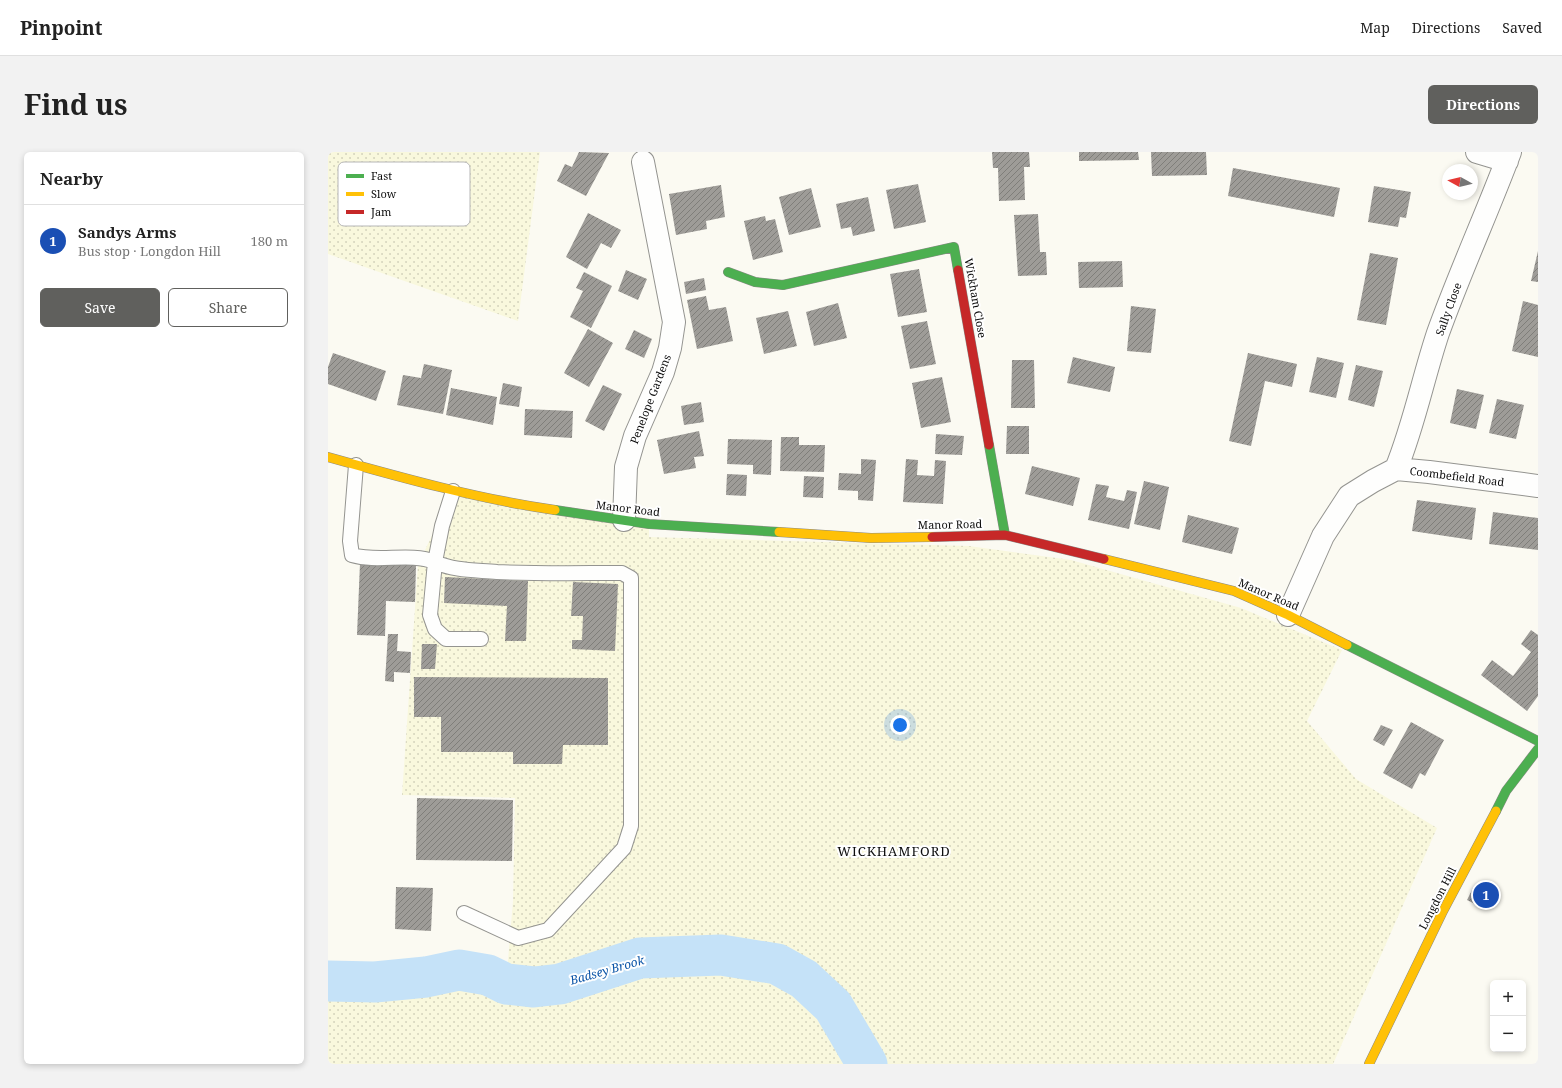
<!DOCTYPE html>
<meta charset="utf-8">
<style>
body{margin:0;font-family:"Noto Serif",serif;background:#f2f2f2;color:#222}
.controls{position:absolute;right:12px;bottom:12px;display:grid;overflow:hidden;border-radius:6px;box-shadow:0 2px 6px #0003}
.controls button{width:36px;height:36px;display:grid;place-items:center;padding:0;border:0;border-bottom:1px solid #e0e0e0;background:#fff;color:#222;font:20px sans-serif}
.compass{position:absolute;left:1114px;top:12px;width:36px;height:36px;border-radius:50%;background:#fff;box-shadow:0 2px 6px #0003;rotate:278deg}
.you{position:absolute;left:572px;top:573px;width:14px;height:14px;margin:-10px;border:3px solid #fff;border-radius:50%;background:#1a73e8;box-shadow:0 0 0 6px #1a73e833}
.badge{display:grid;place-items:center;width:26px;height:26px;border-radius:50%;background:#60605d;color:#fff;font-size:13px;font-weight:700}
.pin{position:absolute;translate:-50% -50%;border:2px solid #fff;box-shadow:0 1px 4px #0006}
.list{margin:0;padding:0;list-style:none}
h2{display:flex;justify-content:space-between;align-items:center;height:52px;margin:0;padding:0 16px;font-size:17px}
h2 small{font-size:13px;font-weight:400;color:#767676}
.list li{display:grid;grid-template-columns:26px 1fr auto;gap:12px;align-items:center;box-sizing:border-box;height:72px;padding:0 16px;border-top:1px solid #e0e0e0}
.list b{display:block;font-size:15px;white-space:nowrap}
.list p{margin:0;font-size:13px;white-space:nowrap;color:#767676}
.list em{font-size:13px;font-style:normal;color:#767676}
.actions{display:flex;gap:8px;padding:12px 16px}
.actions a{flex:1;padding:9px 0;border:1px solid #60605d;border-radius:6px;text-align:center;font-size:14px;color:#60605d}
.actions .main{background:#60605d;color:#fff}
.map{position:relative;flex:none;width:1210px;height:912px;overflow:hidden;border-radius:6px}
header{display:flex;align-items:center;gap:24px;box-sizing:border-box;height:56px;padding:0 20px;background:#fff;border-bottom:1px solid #e0e0e0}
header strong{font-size:19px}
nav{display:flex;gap:22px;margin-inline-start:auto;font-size:14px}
.intro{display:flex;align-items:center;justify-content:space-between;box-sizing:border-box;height:96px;padding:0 24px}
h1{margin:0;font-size:28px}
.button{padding:10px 18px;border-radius:6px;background:#60605d;color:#fff;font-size:14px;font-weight:700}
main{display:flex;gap:24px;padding:0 24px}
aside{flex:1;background:#fff;border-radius:6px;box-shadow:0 2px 6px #0003}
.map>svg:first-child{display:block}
</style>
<header>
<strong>Pinpoint</strong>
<nav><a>Map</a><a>Directions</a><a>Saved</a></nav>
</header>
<div class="intro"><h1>Find us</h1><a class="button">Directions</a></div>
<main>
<aside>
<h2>Nearby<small></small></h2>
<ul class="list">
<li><span class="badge" style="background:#1a4fb4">1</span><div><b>Sandys Arms</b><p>Bus stop · Longdon Hill</p></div><em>180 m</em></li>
</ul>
<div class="actions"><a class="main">Save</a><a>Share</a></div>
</aside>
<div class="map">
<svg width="1210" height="912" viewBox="0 0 1210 912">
<defs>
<pattern id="farmland-dots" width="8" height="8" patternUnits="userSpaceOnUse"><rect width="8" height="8" fill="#f9f8dd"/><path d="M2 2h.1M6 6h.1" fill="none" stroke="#d4d3bc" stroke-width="1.8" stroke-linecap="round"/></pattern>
<pattern id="building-hatch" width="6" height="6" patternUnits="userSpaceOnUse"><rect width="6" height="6" fill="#9e9c98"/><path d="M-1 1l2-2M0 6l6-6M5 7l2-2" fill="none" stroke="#7f7e7a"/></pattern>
</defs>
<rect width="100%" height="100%" fill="#fbfaf2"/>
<!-- farmland -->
<path fill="url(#farmland-dots)" d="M0,0H212L190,169L0,102Z
M125,339L321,372V385L641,394L743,408L913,456L1014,498L979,569L1028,627L1109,676L1005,912H0V829L47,830L98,825L131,818L160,823L178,832L185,749L187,646L74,643L90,413Z"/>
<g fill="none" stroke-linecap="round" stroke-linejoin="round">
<!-- river -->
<path stroke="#c5e2f8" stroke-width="41" d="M0,829L47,830L98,825L131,818L160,823L178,832L206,835L232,832L312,806L393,803L449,812L476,827L505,854L539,912"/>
</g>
<!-- building -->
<path fill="url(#building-hatch)" d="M251,0L281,1L258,44L229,29L237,12L244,15Z
M664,0H701L702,15H696L697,48L671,49L670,16H665Z
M751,0H810L811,8L751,9Z
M823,0H878L879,23L824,24Z
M905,16L1012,36L1006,65L900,44Z
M590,32L598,70L566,77L558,38Z
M393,33L397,65L378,69L379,77L348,83L341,42Z
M1046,34L1083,40L1078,66L1072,65L1070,75L1040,70Z
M483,36L493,75L461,83L451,45Z
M540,45L547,79L525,84L523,75L513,77L508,52Z
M260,61L293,78L283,96L273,91L259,117L238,105Z
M710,62L712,100H718L719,123L690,124L686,63Z
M437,64L438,69L447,67L455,100L425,108L416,69Z
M1210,99V130L1203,129Z
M1042,101L1070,106L1058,173L1029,168Z
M794,109L795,135L751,136L750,110Z
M591,117L599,160L570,165L562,122Z
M298,118L319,127L310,148L290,139Z
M256,120L284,134L263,176L242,165L255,139L248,136Z
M376,126L378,138L358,142L356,130Z
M378,144L381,158L398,155L405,189L369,197L359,148Z
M1195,149L1210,153V205L1184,199Z
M510,151L519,186L486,194L478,160Z
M803,154L828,157L823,201L799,199Z
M460,159L469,194L436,202L428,166Z
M599,169L608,212L582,217L573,174Z
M260,177L285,191L261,235L236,221Z
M306,178L324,187L316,206L297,197Z
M5,201L58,219L48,249L0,232V215Z
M920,201L969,212L964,235L937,229L923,294L901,289Z
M745,205L787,215L782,240L739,231Z
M989,205L1016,211L1008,246L981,240Z
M684,208H706L707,256H683Z
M96,212L124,218L115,262L69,253L75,223L93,226Z
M1028,213L1055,219L1046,255L1020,248Z
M614,225L623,270L593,276L584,231Z
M175,231L194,235L191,255L171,252Z
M275,233L294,242L276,279L257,269Z
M123,236L169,245L165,273L118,263Z
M1129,237L1156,243L1148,277L1122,271Z
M1169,247L1196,253L1188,287L1161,281Z
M373,250L376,270L356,273L353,254Z
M197,257L245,259L244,286L196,283Z
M679,274H701V302H678Z
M371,279L376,304L366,305L368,316L336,322L329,288Z
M608,282L636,284L634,303L607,302Z
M453,285H471V293H497L496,320L452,319Z
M400,287L444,288L443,323L425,322V313L399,312Z
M533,307L548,308L545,349L530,348V339L510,338L511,321L533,322Z
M578,307L590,308L589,323L606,324L607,308L618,309L615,352L575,350Z
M704,314L752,326L745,354L697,342Z
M399,322L419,323L418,344L398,343Z
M476,324L496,325L495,346L475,345Z
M816,329L841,335L832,378L806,372Z
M768,332L781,334L778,345L796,349L799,338L809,340L801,377L760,368Z
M1089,348L1148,356L1144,388L1084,379Z
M1165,360L1210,366V398L1161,392Z
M860,363L911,376L904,402L854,390Z
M32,411L88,413L87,450L58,449L57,484L29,483Z
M117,425L200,429L198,489H177L179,454L116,451Z
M245,430L290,432L287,499L244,497V488H254L255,464H243Z
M1203,478L1210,483V544L1199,559L1153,523L1164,508L1185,524L1203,500L1193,492Z
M60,482H70L69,499L83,500L82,521L66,520V530L57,529Z
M94,492H109L107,517H93Z
M86,525L280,526V593H235L234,612H185V600H113V565H86Z
M1083,570L1116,588L1097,624L1092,621L1084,637L1055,621Z
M1053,573L1065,578L1056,594L1045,588Z
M89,646L185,648L184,709L88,708Z
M68,735L105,736L103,779L67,777Z
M1145,736L1153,740L1147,752L1139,748Z"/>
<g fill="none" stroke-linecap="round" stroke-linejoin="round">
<!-- lane casing -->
<g stroke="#949490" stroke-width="16">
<path id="lane" d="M28,313L22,389L24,403C51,411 81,400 107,410L114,374L125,339
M136,761L190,786L220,778L296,696L303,674V426L294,421C253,421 211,422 169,420C148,418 126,419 107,410L102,463L107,477L118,487H153"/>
</g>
<!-- street casing -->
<g stroke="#949490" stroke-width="24">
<path id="street" d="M1149,0L1179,9
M1068,317C1086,273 1095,226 1110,181C1132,120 1159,61 1182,0
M296,368L298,315L307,284L335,220L342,196L346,170L315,10
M960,463L995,384L1021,344L1045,329L1068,317L1101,320L1210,334"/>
</g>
<!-- fast casing -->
<g stroke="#8b8a87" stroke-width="10">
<path id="fast" d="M400,120L427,130L455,133L626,95L630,118
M661,293L677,383
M227,358L321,372L451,380
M1019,493L1210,589
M1168,659L1178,639L1210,597"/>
</g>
<!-- slow casing -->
<g stroke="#8b8a87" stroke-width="10">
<path id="slow" d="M0,305C75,326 150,347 227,358
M451,380L543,386L604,385
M776,407L906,439L960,463L1019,493
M1041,912L1114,761L1168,659"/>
</g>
<!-- jam casing -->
<g stroke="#8b8a87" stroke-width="10">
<path id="jam" d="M630,118L661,293
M604,385L677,383L776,407"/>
</g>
<!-- lane -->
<use href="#lane" stroke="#fefefd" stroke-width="14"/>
<!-- street -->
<use href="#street" stroke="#fefefd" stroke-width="22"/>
<!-- fast -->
<use href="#fast" stroke="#4caf50" stroke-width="9"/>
<!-- slow -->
<use href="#slow" stroke="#ffc107" stroke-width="9"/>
<!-- jam -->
<use href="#jam" stroke="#c62828" stroke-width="9"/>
</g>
<g text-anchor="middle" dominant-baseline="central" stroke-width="4" stroke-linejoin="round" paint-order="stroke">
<!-- street labels -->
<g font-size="11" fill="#0d0d0d" stroke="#fff">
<text transform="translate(648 146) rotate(80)">Wickham Close</text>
<text transform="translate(1120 157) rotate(-70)">Sally Close</text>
<text transform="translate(322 247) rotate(-69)">Penelope Gardens</text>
<text transform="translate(1129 324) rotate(7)">Coombefield Road</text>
<text transform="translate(300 356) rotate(7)">Manor Road</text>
<text transform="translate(622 372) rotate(-1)">Manor Road</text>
<text transform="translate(941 442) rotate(23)">Manor Road</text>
<text transform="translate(1109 746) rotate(-63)">Longdon Hill</text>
</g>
<!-- water labels -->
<g font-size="12" font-style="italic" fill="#0d56a8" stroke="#fff">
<text transform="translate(279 818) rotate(-16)">Badsey Brook</text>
</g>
<!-- quarter labels -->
<g font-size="13" letter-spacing="1" fill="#0d0d0d" stroke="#fff">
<text x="566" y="699">WICKHAMFORD</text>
</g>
</g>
<!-- legend -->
<rect x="10" y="10" width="132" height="64" rx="6" fill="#fff" stroke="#b6b6b6" stroke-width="1"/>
<rect x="18" y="22" width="18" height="4" fill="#4caf50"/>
<rect x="18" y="40" width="18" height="4" fill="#ffc107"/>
<rect x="18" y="58" width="18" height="4" fill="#c62828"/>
<g font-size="11" fill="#0d0d0d">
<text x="43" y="28">Fast</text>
<text x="43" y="46">Slow</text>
<text x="43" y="64">Jam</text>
</g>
</svg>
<div class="controls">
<button>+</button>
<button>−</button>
</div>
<svg class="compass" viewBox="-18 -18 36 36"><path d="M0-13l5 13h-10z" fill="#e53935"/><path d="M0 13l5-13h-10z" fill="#767676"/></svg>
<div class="you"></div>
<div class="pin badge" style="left:1158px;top:743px;background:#1a4fb4">1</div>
</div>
</main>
